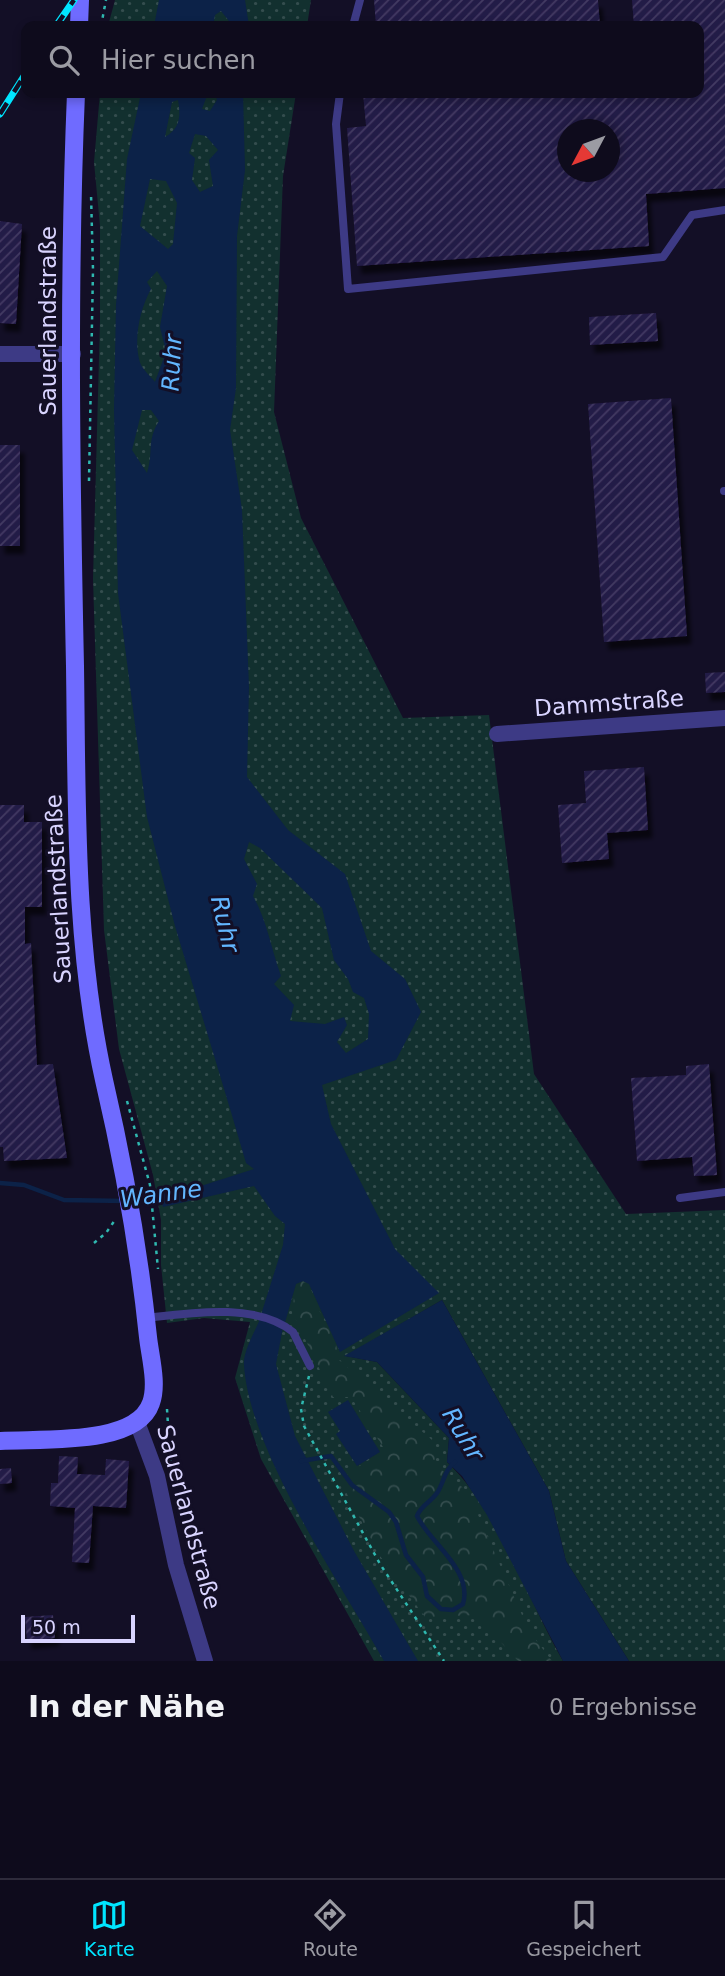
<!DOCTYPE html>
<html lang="de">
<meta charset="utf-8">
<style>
body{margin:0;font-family:"DejaVu Sans",sans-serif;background:#171425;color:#f1f3f6}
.compass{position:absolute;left:557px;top:119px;width:63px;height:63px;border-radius:50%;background:#0e0b1c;box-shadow:0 4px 10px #0003;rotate:229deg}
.scale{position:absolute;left:21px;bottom:18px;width:114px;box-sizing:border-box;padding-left:7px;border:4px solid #d9d4ff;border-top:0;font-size:19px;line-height:24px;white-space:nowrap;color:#d9d4ff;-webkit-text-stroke:5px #130f26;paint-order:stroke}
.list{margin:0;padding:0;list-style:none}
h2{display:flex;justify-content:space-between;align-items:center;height:91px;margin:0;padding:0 28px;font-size:30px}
h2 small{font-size:23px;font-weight:400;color:#9b9ba3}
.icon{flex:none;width:38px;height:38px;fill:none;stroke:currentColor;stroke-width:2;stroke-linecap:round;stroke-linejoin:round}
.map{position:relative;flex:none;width:725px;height:1661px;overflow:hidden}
.search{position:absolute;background:#0e0b1c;box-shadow:0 4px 10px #0003;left:21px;right:21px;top:21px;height:77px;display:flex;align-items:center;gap:18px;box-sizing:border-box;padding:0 24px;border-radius:14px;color:#9b9ba3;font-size:26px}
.sheet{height:217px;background:#0e0b1c}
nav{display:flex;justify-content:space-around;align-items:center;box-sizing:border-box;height:98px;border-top:2px solid #2e2b3b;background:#0e0b1c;font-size:19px;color:#9b9ba3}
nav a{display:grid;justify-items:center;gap:4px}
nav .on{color:#00e5ff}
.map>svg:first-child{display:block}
</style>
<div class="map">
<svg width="725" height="1661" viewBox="0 0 725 1661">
<defs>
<pattern id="grass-dots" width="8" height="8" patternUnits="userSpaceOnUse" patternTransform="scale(1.75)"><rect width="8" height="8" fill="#12302f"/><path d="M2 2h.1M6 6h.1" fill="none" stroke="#344d4e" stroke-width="1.8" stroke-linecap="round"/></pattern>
<pattern id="forest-crowns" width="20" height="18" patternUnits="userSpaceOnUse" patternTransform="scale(1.75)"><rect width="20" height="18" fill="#12302f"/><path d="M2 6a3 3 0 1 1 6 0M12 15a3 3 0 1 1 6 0" fill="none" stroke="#344d4e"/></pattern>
<pattern id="building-hatch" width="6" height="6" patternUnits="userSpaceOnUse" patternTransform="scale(1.75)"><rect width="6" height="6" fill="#241b47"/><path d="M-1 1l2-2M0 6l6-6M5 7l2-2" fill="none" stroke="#433b63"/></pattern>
<filter id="shadow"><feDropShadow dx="4.5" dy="8" stdDeviation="2" flood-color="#0009"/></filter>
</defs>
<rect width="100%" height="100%" fill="#130f26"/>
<!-- grass -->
<path fill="url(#grass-dots)" d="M115,0H311L307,26H108Z
M100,93H296L283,176L274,412L301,518L403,718L489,715L534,1074L626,1214L725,1210V1661H629L566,1561L549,1491L442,1300L346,1356L377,1362L449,1438L447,1462C498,1510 527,1599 563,1661H374L261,1459L235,1378L250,1322L204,1318L167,1323L161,1265V1220L153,1175L119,1049L104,930L93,579L100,321V226L94,162Z"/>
<!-- forest -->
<path fill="url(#forest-crowns)" d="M303,1281L309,1284L323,1320L334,1334L339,1360L432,1440L437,1466L468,1492L529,1631L552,1661H518L476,1615L425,1617L380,1556L339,1479L385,1450L351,1397H333L292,1312L296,1283Z"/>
<!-- water -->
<path fill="#0c2248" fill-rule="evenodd" d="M159,0H245L249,26H233L221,11L215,15L213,26H154Z
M141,93H208L202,109L210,111L217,100L215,93H243L245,170L237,236L236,388L230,430L242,510L249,687L247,777L288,830L345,874L371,951L405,979L421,1012L396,1060L322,1085L331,1124L395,1249L439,1293L340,1352L309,1284L303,1281L296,1284L284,1326L260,1318L283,1245L285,1224L275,1216L254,1186L163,1207L158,1192L204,1185L254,1169L246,1163L231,1112L175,926L147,817L118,593L114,409L116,305L127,159ZM178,100C181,117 180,128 165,137L172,102ZM195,134L206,136L218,150L209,160L213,186L200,192L192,180L195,158L189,153ZM150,179L166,181L177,203L173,244L168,249L140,226ZM157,271L167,286L160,327L166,352L155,382C150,376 140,367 139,359C134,336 140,309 151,289L147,282ZM142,410H151L159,421C146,442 154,451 147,473L132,450ZM249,842L260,848L322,908L334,960L348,979L353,992L364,998L369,1014L368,1039L346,1053L337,1042L347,1025L344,1017L325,1024L290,1021L294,1005L274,984L281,976C271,948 267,921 253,896L257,884L244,859Z
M442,1300L549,1491L566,1561L629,1661H563L487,1515L462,1476L447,1462L449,1438L377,1362L344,1356Z
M260,1319L283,1327L276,1364L295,1436L354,1551L418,1661H384C341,1584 249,1450 244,1365C243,1351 255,1332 260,1319Z
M348,1400L380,1452L357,1466L336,1434L340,1431L328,1412Z"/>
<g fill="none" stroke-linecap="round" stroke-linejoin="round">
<!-- stream -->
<path stroke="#0c2248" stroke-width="4.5" d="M0,1183L24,1185L64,1200L126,1201
M134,1200L164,1197
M301,1461L331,1456L352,1485L389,1512L396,1522L406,1555L423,1577L427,1596L441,1609L453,1610L463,1604C473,1570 430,1543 417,1516C421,1505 431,1502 437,1493C444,1483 444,1470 455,1462"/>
</g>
<!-- building -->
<path fill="url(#building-hatch)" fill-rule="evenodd" filter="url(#shadow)" d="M374,0H598L600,26H376Z
M632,0H725V188L646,194L649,246L357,266L347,128L366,126L363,93H699V26H634ZM568,130H610V172H568Z
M0,221L22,224L16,324L0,323Z
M656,313L658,341L590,345L589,317Z
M671,398L687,636L604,642L588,404Z
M0,445H20V546H0Z
M725,672V692L706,693L705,673Z
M644,767L648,830L607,833L609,859L562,863L558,805L586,803L584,771Z
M0,805H24V822H42V907H25V944L31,943L37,1065L53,1064L67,1158L4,1161L3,1147H0Z
M709,1064L717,1175L694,1176L692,1157L637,1161L631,1078L686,1075V1066Z
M59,1456L78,1457L77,1474L105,1475L106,1459L129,1461L126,1508L93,1506L89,1563L72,1562L75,1508L50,1506L51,1483H58Z
M11,1468L12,1483L0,1484V1469Z
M53,1615L55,1638L27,1641L25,1617Z"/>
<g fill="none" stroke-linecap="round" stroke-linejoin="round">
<!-- path -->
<path stroke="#2fb8b0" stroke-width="2.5" stroke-dasharray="3.5 5" stroke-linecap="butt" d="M101,26L106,0
M89,481L93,270L91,194
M127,1101L150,1185L158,1269
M94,1243L106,1233L115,1220
M309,1376L301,1409L304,1426L380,1564L444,1661
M167,1409L171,1471"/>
<!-- lane -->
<path stroke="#3d3a85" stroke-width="8" d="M353,26L360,0
M340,93L336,124L348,289L663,257L692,215L725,210
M724,491H725
M680,1198L725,1192
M146,1318C189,1313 256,1302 293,1332L310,1366"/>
<!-- street -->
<path stroke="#3d3a85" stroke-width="16" d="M0,354H73
M497,734L725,718
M137,1422L157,1476L176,1565L205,1661"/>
<!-- secondary -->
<path stroke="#6f6bff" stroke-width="18" d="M79,26L80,0
M0,1441C38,1438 136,1447 151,1403C158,1384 150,1356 148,1337C139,1250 124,1166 104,1080C74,945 77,804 75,666C71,475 68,283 76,93"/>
<!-- rail casing -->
<g stroke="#00e5ff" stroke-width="7">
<path id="rail" d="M56,26L74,0
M0,114L26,73"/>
</g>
<!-- rail -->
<use href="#rail" stroke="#130f26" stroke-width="4.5" stroke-dasharray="13" stroke-linecap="butt"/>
</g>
<g text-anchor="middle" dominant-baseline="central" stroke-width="6" stroke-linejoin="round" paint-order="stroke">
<!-- street labels -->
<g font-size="23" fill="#d9d4ff" stroke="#130f26">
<text transform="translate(48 321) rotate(-90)">Sauerlandstraße</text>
<text transform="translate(609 703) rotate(-4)">Dammstraße</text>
<text transform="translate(58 889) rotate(-93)">Sauerlandstraße</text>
<text transform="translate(189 1517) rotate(75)">Sauerlandstraße</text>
</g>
<!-- water labels -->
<g font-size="24" font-style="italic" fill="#62b6ff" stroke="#130f26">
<text transform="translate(172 363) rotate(-87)">Ruhr</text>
<text transform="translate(225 924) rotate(77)">Ruhr</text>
<text transform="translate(161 1194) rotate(-8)">Wanne</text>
<text transform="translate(463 1434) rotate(59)">Ruhr</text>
</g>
</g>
</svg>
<svg class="compass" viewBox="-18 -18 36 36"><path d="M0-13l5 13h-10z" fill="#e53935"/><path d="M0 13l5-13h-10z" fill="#9b9ba3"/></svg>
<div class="scale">50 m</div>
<div class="search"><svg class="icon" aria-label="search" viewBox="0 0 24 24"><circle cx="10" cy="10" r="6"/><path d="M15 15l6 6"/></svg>Hier suchen</div>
</div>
<section class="sheet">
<h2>In der Nähe<small>0 Ergebnisse</small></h2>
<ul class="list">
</ul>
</section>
<nav>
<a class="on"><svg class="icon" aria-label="map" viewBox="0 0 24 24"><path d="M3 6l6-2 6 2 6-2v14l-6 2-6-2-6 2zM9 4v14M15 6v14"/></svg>Karte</a>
<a><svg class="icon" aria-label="directions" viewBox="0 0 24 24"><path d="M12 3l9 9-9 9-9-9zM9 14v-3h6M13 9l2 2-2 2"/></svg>Route</a>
<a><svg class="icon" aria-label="saved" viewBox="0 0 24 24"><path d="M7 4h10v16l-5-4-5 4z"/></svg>Gespeichert</a>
</nav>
